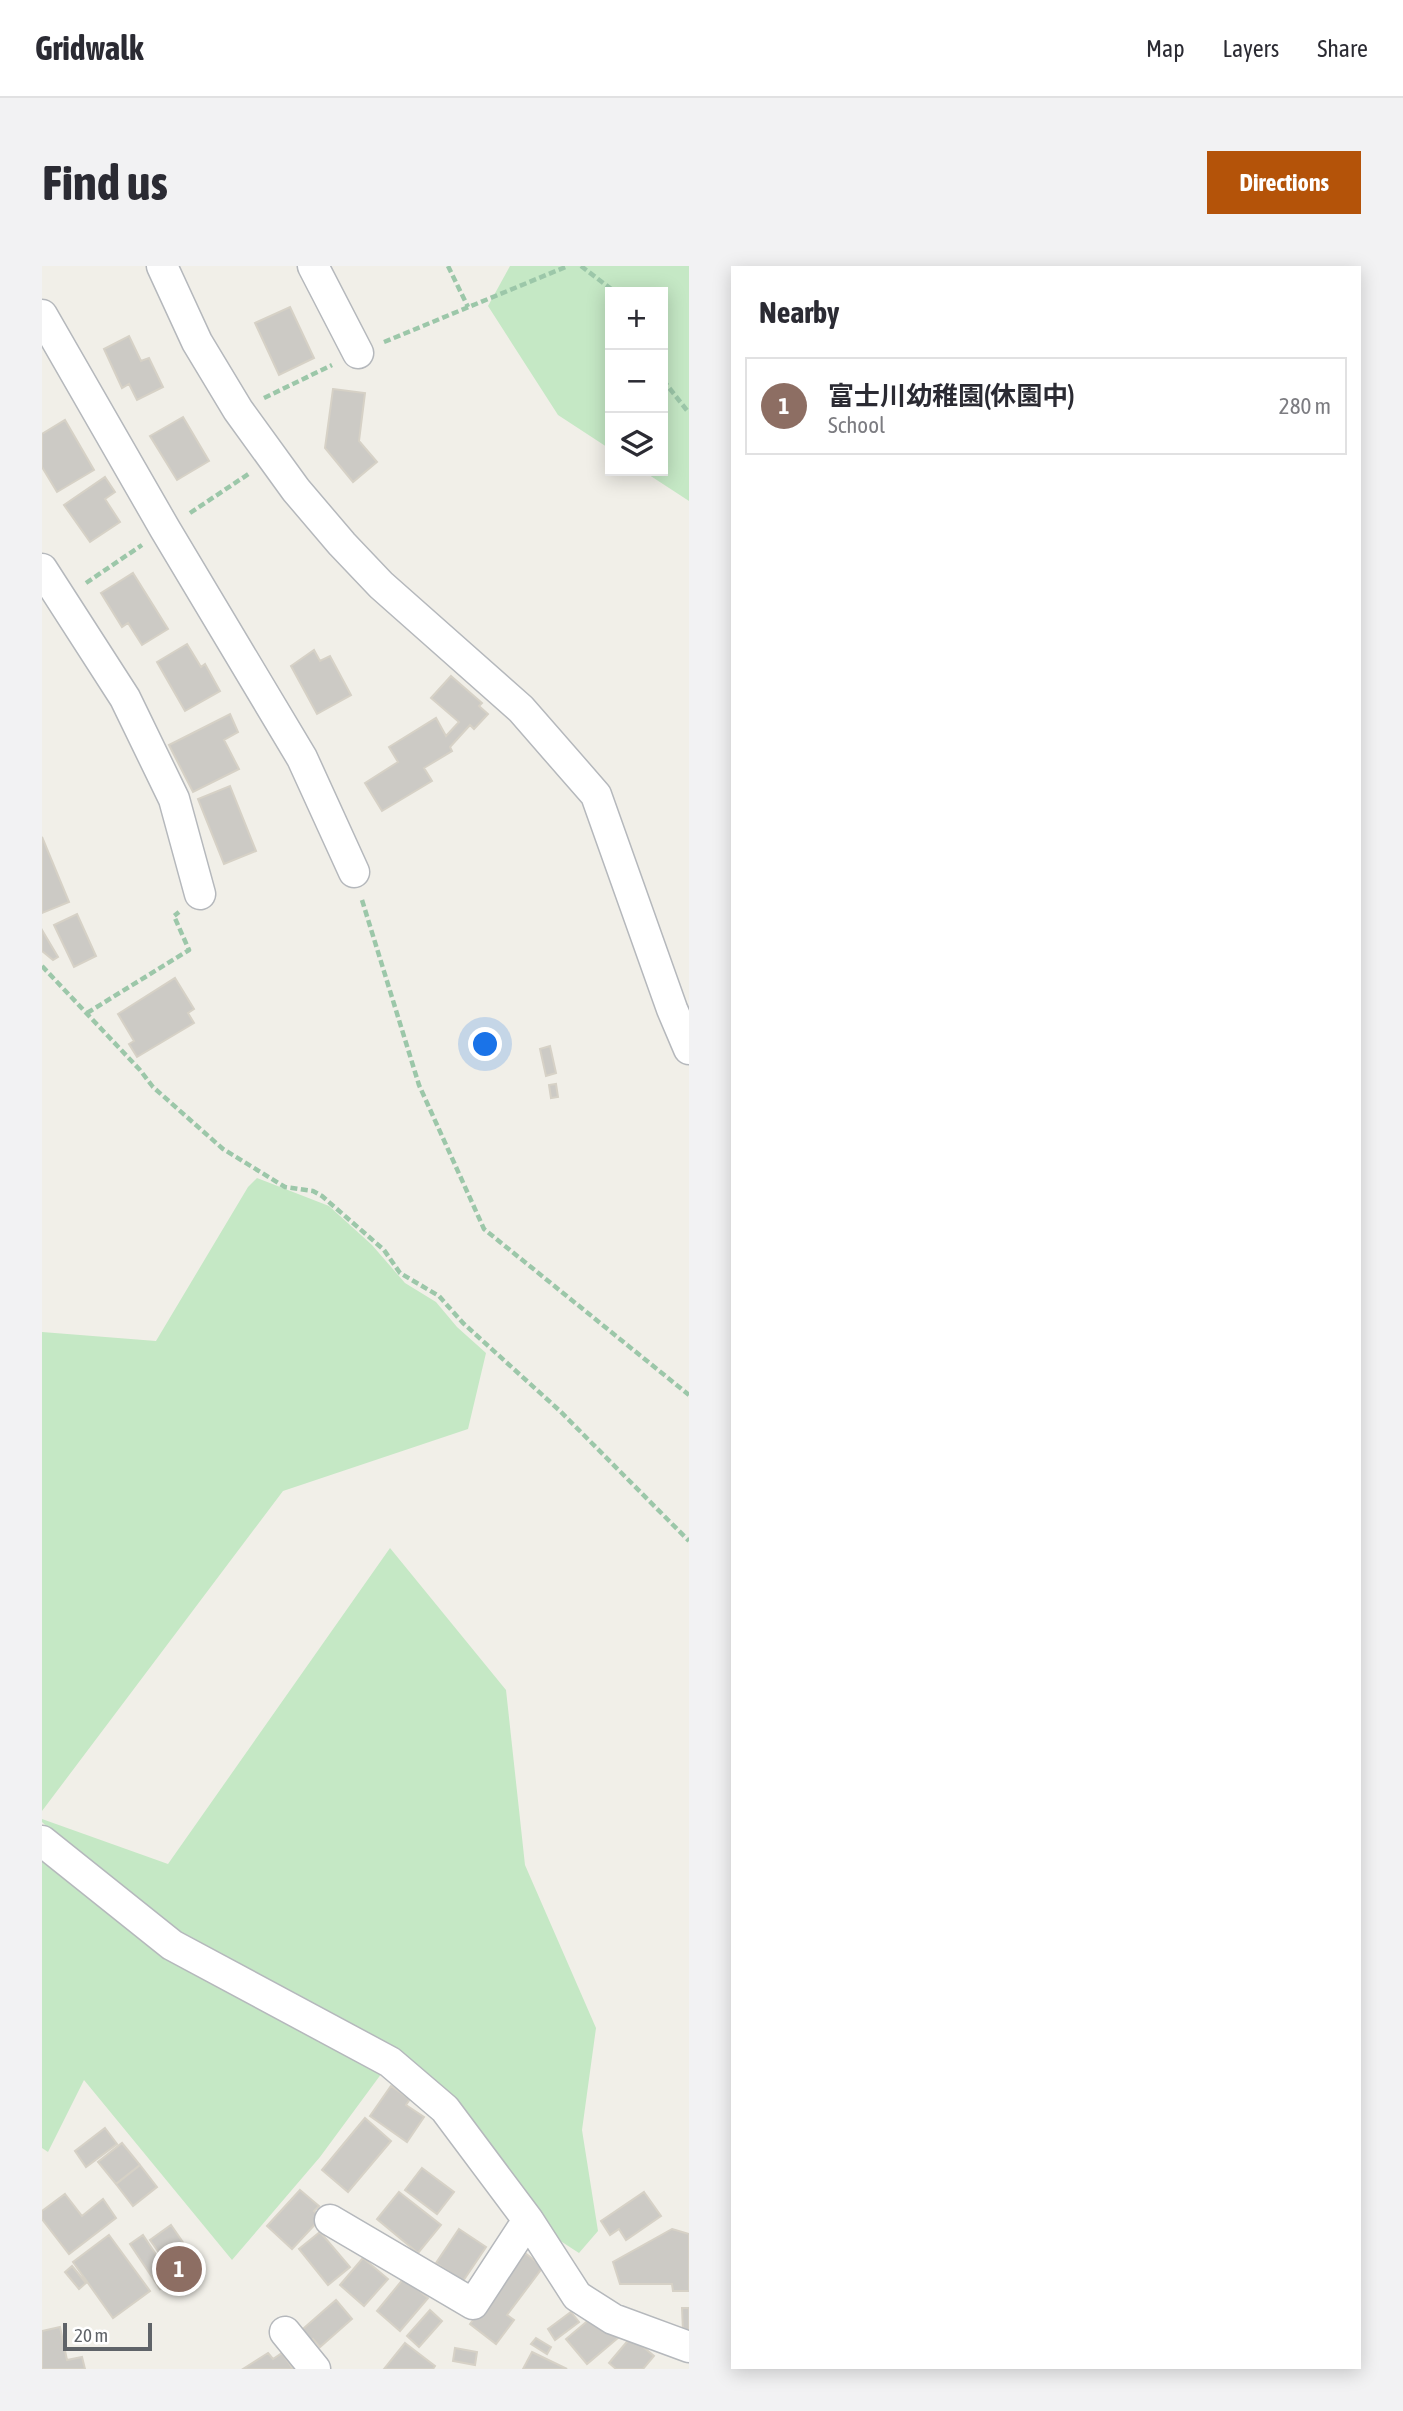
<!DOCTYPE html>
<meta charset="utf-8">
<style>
body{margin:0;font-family:"Asap Condensed","Noto Sans JP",sans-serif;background:#f2f2f3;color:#2b2b33}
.controls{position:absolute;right:21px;top:21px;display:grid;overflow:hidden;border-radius:0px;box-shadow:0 4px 18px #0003}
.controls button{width:63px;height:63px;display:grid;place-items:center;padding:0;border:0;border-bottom:2px solid #e1e1e2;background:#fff;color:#2b2b33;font:35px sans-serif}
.scale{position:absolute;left:21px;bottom:18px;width:89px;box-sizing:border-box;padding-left:7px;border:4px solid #5f6368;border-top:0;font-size:19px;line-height:24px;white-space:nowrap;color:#5f6368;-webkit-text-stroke:5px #fff;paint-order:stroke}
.you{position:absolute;left:444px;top:779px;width:24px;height:24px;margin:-18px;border:5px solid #fff;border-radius:50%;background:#1a73e8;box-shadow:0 0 0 10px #1a73e833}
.badge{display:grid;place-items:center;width:46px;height:46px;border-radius:50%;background:#b45309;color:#fff;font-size:23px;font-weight:700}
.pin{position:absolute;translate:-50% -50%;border:4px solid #fff;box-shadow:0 2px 7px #0006}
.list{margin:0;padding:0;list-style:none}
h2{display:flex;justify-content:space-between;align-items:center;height:91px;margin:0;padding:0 28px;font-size:30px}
h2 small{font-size:23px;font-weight:400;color:#7c7c81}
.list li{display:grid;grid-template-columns:46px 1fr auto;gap:21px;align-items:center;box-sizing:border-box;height:98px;margin:0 14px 14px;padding:0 14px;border:2px solid #e1e1e2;border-radius:0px}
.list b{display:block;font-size:26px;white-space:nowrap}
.list p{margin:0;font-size:23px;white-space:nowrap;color:#7c7c81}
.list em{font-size:23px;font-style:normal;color:#7c7c81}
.icon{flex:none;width:38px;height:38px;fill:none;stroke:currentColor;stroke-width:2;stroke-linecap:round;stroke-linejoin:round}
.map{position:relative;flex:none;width:647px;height:2103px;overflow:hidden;border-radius:0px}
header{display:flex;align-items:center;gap:42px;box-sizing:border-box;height:98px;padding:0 35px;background:#fff;border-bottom:2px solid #e1e1e2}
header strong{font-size:33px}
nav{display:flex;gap:38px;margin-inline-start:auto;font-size:24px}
.intro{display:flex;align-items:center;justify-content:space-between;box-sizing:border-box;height:168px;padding:0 42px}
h1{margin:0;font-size:49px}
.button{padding:18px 32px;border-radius:0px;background:#b45309;color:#fff;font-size:24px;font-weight:700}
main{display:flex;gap:42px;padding:0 42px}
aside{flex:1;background:#fff;border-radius:0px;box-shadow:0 4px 18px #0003}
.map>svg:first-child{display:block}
</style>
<header>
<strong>Gridwalk</strong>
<nav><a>Map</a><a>Layers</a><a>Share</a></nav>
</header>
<div class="intro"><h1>Find us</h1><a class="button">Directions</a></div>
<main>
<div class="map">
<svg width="647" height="2103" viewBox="0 0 647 2103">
<rect width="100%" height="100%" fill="#f1efe8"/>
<!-- green -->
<path fill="#c5e8c5" d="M468,0H647V235L601,205H621V26H568V183L516,149L446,40Z
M215,912L287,940L330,979L363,1017L394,1036L415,1061L444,1087L426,1163L241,1225L0,1545V1066L114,1075L206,921Z
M348,1282L464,1424L483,1599L554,1762L540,1864L556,1965L537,1987L486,1954L348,1796L278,1891L190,1994L42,1814L6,1886L0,1882V1577L122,1671L0,1556V1553L126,1598Z"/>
<!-- building -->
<path fill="#cccac5" stroke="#d6d1c6" stroke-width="2" d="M248,41L272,92L237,109L213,57Z
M87,70L99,95L107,92L121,121L95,134L87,118L80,122L62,83Z
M291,123L323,127L317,175L335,196L311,216L283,182Z
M141,151L167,195L135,214L108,170Z
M23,154L52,204L15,226L0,201V168Z
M63,211L73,226L63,233L78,256L48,276L22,239Z
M91,307L126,363L100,379L86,357L80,361L59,327Z
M145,378L159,401L163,398L178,425L143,445L115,396Z
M272,384L278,395L288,390L309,429L275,448L249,400Z
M409,410L440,437L437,440L446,448L432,463L428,459L408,481L410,485L382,502L390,515L340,545L323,517L356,496L347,481L394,452L404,470L417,456L389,432Z
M188,448L196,466L182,474L197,503L151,526L127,479Z
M188,520L214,585L182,598L156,533Z
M0,571L27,636L0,647Z
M35,648L54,690L32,701L12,659Z
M0,664L16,691L11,694L0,685Z
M133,712L152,743L146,747L152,757L95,791L87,778L92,775L76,748Z
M508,780L514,807L504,810L498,783Z
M514,818L516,831L509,832L507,819Z
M349,1820L368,1833L364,1839L382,1851L365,1876L328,1850Z
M323,1852L349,1875L306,1926L280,1904Z
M63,1862L75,1878L44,1901L33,1885Z
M80,1877L98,1899L74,1918L56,1896Z
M98,1899L115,1921L91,1940L74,1918Z
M380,1902L412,1926L395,1948L363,1924Z
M258,1924L277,1940L272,1945L279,1952L250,1983L225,1960Z
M357,1926L399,1959L376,1987L335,1953Z
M602,1926L619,1950L584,1974L577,1963L568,1969L559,1955Z
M23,1928L40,1950L61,1933L74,1952L27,1988L0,1953V1945Z
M129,1959L156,1998L135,2012L108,1974Z
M417,1963L444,1981L421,2015L394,1997Z
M630,1963L647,1968V2025H631L630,2018H578L571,1996Z
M278,1966L308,2001L286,2019L257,1983Z
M67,1969L108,2025L71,2052L31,1996Z
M101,1969L131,2014L118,2023L88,1978Z
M483,1987L501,2001L465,2049L472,2054L454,2078L428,2058Z
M321,1992L346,2013L322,2040L298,2019Z
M30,2000L44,2017L37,2023L23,2006Z
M362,2012L386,2032L358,2065L335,2045Z
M294,2034L310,2053L278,2081L271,2073L264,2079L255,2068Z
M640,2042H647V2065H641Z
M388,2044L400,2055L377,2081L365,2070Z
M529,2046L537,2056L513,2074L506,2063Z
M555,2047L576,2072L545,2098L524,2073Z
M18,2061L25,2094L40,2091L43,2103H0V2065Z
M589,2071L612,2090L601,2103H574L567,2097Z
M494,2072L509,2081L505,2088L489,2078Z
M363,2077L393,2100L391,2103H342Z
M413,2082L435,2086L433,2099L411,2095Z
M490,2086L525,2103H481Z
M226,2087L231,2093L240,2087L251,2103H201Z"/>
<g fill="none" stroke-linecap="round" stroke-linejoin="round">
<!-- minor casing -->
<g stroke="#b5b8bc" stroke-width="33">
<path id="minor" d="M120,0L155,76L196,144L254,224L300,278L339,319L479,443L554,529L630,743L647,783
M271,0L316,87
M0,49L123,263L260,492L312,606
M0,303L83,432L132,533L158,628
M0,1575L130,1679L348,1796L403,1843L486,1954L535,2030L571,2053L647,2081
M288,1954L431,2038L486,1954
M243,2066L273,2103"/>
</g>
<!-- path -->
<path stroke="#9cc7a9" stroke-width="4.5" stroke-dasharray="7 3.5" stroke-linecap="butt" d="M406,0L426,41
M539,0L573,26
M342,76L526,0
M621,114L647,147
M222,132L290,99
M148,247L208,207
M44,317L100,279
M320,634L377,819L442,963L647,1129
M0,700L98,804L111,821L181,883L243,921L271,925L280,930L342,984L358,1007L397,1030L421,1057L518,1145L647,1275
M45,747L147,684L132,650L137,646"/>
<!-- minor -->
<use href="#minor" stroke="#fff" stroke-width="30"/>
</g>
</svg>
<div class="controls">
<button>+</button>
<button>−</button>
<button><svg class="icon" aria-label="layers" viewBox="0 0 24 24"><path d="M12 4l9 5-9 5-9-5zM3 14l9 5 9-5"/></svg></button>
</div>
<div class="scale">20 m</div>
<div class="you"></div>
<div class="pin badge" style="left:137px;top:2003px;background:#8d6e63">1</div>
</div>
<aside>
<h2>Nearby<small></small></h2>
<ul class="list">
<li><span class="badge" style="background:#8d6e63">1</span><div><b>富士川幼稚園(休園中)</b><p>School</p></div><em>280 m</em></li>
</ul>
</aside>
</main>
